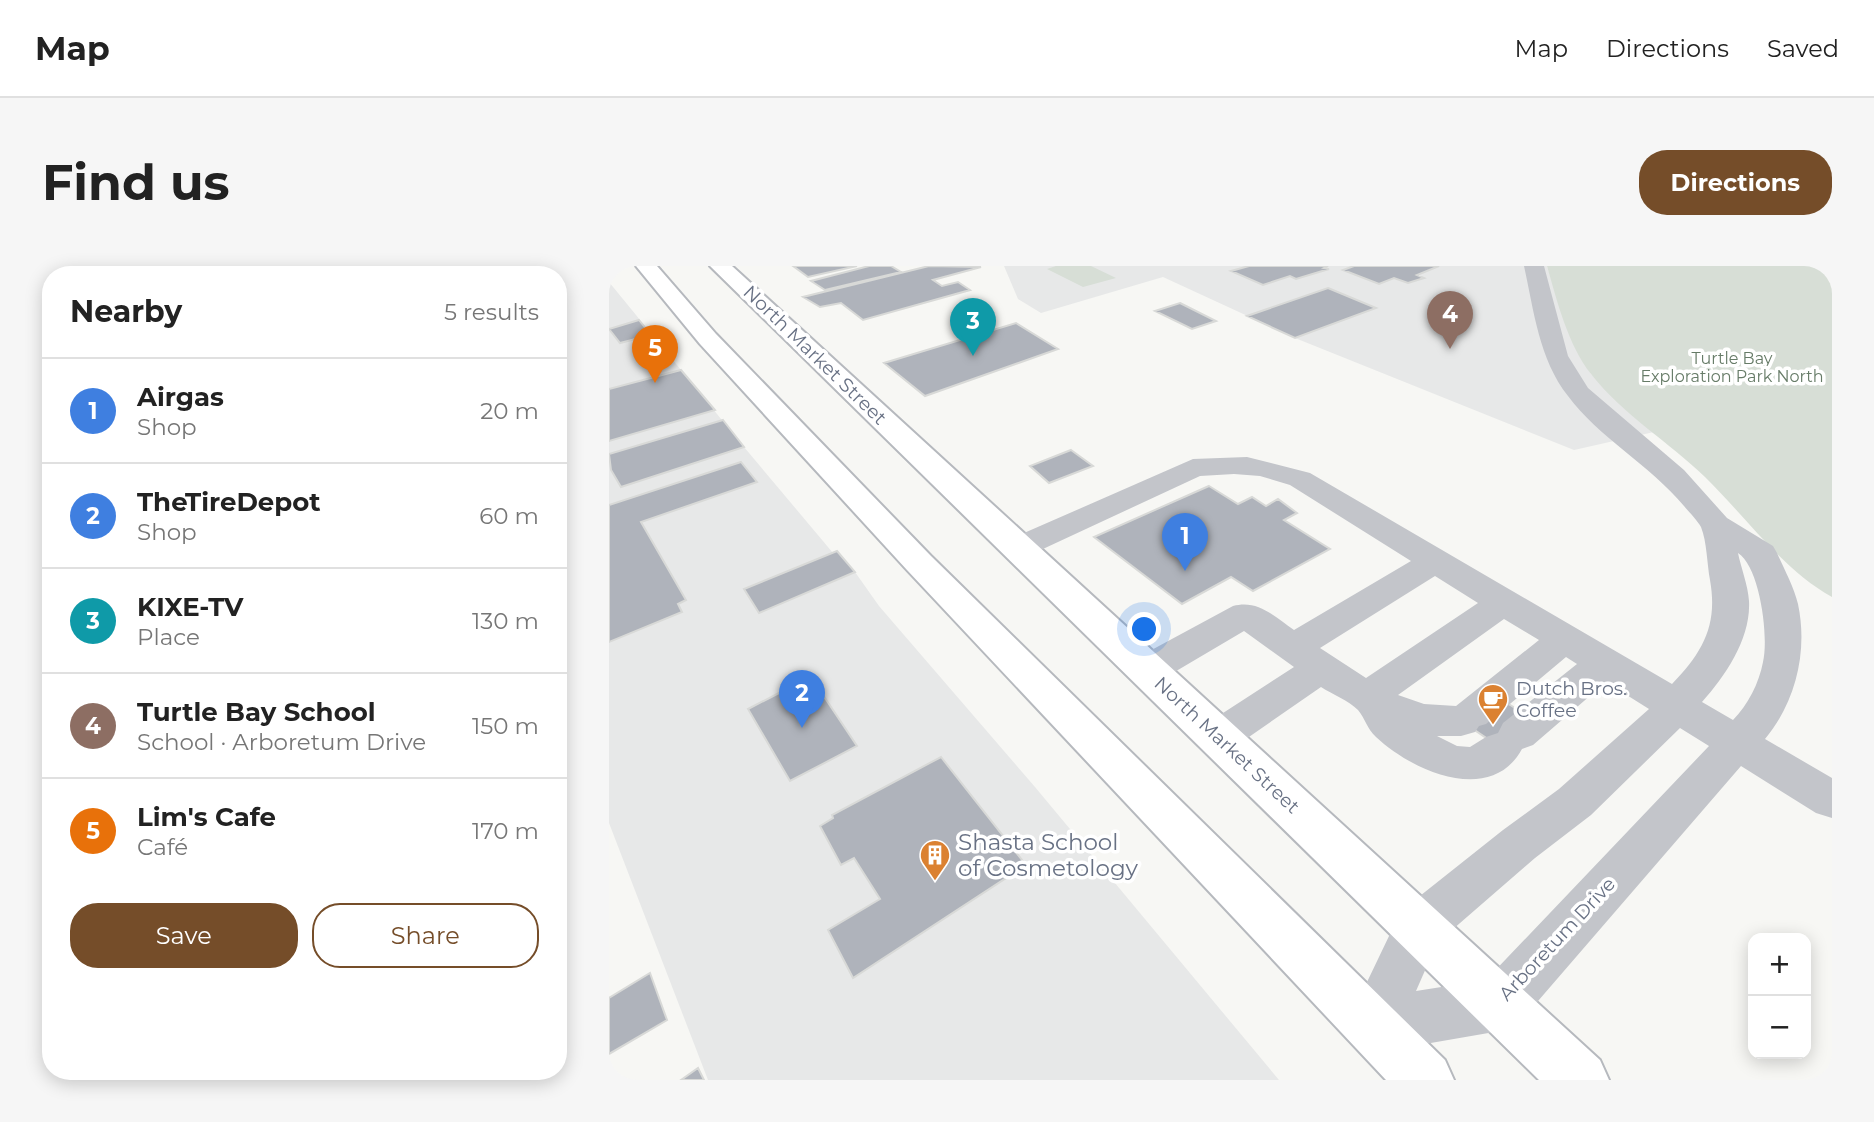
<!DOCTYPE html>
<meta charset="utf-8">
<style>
body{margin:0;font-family:Montserrat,sans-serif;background:#f6f6f6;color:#222}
.controls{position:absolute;right:21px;bottom:21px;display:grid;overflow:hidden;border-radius:14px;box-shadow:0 4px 18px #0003}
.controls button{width:63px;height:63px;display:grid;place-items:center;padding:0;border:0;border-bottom:2px solid #e0e0e0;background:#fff;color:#222;font:35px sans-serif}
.you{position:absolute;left:536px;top:364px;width:24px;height:24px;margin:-18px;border:5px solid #fff;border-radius:50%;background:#1a73e8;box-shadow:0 0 0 10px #1a73e833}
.badge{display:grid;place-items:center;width:46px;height:46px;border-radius:50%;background:#754d29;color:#fff;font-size:23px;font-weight:700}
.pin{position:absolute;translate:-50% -58px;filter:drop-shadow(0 2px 4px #0008)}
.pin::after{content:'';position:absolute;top:37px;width:24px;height:21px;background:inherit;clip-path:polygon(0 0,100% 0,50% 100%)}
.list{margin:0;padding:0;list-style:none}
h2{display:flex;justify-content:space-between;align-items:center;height:91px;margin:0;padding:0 28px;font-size:30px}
h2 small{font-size:23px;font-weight:400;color:#767676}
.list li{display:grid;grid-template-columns:46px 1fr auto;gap:21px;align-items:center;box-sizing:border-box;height:105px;padding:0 28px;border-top:2px solid #e0e0e0}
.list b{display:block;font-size:26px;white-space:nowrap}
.list p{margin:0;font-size:23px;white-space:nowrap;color:#767676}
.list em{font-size:23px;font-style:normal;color:#767676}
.actions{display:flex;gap:14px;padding:21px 28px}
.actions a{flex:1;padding:16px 0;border:2px solid #754d29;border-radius:28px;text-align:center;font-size:24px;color:#754d29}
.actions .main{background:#754d29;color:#fff}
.map{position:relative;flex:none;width:1223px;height:814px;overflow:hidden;border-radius:28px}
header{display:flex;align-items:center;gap:42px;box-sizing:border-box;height:98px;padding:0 35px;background:#fff;border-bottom:2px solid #e0e0e0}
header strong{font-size:33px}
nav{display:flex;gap:38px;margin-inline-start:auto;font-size:24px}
.intro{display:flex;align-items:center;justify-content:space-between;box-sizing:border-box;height:168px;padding:0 42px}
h1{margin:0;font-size:49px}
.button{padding:18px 32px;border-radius:28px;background:#754d29;color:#fff;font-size:24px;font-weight:700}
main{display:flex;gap:42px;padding:0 42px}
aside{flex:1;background:#fff;border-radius:28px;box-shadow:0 4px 18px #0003}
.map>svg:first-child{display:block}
</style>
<header>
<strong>Map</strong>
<nav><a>Map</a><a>Directions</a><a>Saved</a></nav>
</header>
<div class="intro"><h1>Find us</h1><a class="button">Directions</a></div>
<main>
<aside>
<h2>Nearby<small>5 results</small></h2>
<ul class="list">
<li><span class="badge" style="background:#3f7fe0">1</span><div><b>Airgas</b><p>Shop</p></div><em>20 m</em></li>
<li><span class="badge" style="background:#3f7fe0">2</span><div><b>TheTireDepot</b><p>Shop</p></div><em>60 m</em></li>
<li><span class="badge" style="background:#0f9aa8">3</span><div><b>KIXE-TV</b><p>Place</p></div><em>130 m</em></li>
<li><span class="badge" style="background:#8d6e63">4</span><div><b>Turtle Bay School</b><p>School · Arboretum Drive</p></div><em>150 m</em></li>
<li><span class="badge" style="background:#e8710a">5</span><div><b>Lim's Cafe</b><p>Café</p></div><em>170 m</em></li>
</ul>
<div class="actions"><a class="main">Save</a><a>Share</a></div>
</aside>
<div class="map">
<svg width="1223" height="814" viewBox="0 0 1223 814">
<rect width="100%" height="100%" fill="#f7f7f4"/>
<!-- built -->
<path fill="#e7e8e8" d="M395,0H938L958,61L982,108L1045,166L965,184L686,72L554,11L432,47L409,33Z
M0,16L135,181L224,287L246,306L270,340L426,521L670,814H99L0,557Z"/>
<!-- green -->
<path fill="#d7ded6" d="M447,0H482L507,12L474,21L438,3Z
M938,0H1223V331C1173,303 1137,251 1096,211C1060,176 1013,148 982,108C959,79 948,35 938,0Z"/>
<!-- building -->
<path fill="#afb3bb" stroke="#d8d9d7" stroke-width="2" d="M184,0H248L199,11Z
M260,0H282L292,6L216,24L202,15Z
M320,0L372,1L324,14L333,20L349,16L361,24L254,54L232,37L211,41L194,31Z
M640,0H719L715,2L720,3L687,13L681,10L654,19L622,5Z
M745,0H830L808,9L815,12L799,17L785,12L770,18L734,4Z
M719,22L767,42L686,72L638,50Z
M571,37L607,55L583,63L546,45Z
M30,54L42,69L11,77L0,63Z
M407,57L449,83L316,130L275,97Z
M72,104L106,144L0,175V123Z
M114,154L135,181L12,221L2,204L0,188Z
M462,184L484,200L440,217L421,200Z
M132,196L148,216L32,256L77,334L69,338L73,346L0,376V239Z
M600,220L629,238L643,231L657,240L669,233L688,247L675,254L721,283L644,325L622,311L573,338L485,271Z
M228,285L246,306L150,347L135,323Z
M204,414L248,480L181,515L139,443L170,427Z
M895,435L920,451L898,486L845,450Z
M332,491L417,599L244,712L219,664L271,633L245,592L232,599L211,560L224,552L223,549Z
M41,707L58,754L0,788V732Z
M89,802L95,814H72Z"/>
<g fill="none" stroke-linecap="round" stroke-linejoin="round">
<!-- major casing -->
<g stroke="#b6b9be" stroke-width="4">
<path id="major" d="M27,0H48L107,68L322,290L836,794L845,814H777L298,304L91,78Z
M101,0H123L991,794L1000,814H930Z"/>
</g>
<!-- minor -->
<path fill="#c3c5ca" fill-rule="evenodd" d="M915,0H935L959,90L979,122L1075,204L1118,252L1164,280L1168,287C1175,303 1185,321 1189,338C1199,385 1187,436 1156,473L1223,512V552L1207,547L1132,500L910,757L891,765L764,787L745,779L737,760L792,645L894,564L950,523L1040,443L997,416L924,479L913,483C882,540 803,505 767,471C758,463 756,452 749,444C740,435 723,428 712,421L624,482L609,487L594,482L588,471L594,460L685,401L635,365L552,414L538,418L524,414L519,404L524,394L624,340C649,333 666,351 685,364L802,295L681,219L651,210L625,208L591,210L421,289L409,292L397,289L393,282L397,275L584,193L638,191L701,207L1063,418C1094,386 1109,359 1101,314C1098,298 1098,276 1092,261C1088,254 1080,246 1075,240C1041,199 989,171 959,130C930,93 925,45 915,0ZM1129,287C1151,301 1160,371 1154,396C1150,417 1139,439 1124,454L1093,436C1117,409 1142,372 1140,335C1139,319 1132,302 1129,287ZM826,310L869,337L757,412L711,382ZM895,353L930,374L847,440L815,438L789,429ZM957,391L968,398L894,457L889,467L877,471L861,481L848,480L828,470H852L866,466L870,460L877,458ZM1071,462L1100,480L877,714L807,725L828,677L926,592L982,549Z"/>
<!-- major -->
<use href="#major" fill="#fff" fill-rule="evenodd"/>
</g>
<!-- icons -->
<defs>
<g id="cafe-pin" transform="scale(1.575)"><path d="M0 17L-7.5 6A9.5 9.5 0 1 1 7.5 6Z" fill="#db8131" stroke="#fff"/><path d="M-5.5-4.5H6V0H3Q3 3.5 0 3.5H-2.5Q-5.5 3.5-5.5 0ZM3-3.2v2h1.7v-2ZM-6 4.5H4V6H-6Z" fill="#fff"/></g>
<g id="building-pin" transform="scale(1.575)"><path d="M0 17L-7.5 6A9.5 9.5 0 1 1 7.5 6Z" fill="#db8131" stroke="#fff"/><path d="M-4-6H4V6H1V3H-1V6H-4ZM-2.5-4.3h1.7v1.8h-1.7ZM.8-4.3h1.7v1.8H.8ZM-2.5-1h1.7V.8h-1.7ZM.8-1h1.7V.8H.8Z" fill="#fff"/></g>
</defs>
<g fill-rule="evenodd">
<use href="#cafe-pin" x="884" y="433"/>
<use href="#building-pin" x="326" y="589"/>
</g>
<g text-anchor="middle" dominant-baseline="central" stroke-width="7" stroke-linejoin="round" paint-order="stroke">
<!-- far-park labels -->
<g font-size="16" fill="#667b67" stroke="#fff">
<text x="1123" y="92">Turtle Bay<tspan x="1123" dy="18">Exploration Park North</tspan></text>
</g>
<!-- street labels -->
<g font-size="19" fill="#687184" stroke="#fff">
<text transform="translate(206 89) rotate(44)">North Market Street</text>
<text transform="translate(618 479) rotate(43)">North Market Street</text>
<text transform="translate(948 673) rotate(-47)">Arboretum Drive</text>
</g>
<!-- poi labels -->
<g font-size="19" fill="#687184" stroke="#fff" text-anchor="start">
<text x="907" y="422">Dutch Bros.<tspan x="907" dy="22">Coffee</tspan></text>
</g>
<!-- near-poi labels -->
<g font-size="23" fill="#687184" stroke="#fff" text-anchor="start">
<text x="349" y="576">Shasta School<tspan x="349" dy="26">of Cosmetology</tspan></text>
</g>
</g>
</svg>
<div class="controls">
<button>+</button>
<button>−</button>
</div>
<div class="you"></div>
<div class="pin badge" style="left:576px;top:305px;background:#3f7fe0">1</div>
<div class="pin badge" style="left:193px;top:462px;background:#3f7fe0">2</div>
<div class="pin badge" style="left:364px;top:90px;background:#0f9aa8">3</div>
<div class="pin badge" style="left:841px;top:83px;background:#8d6e63">4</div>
<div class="pin badge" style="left:46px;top:117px;background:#e8710a">5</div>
</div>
</main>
